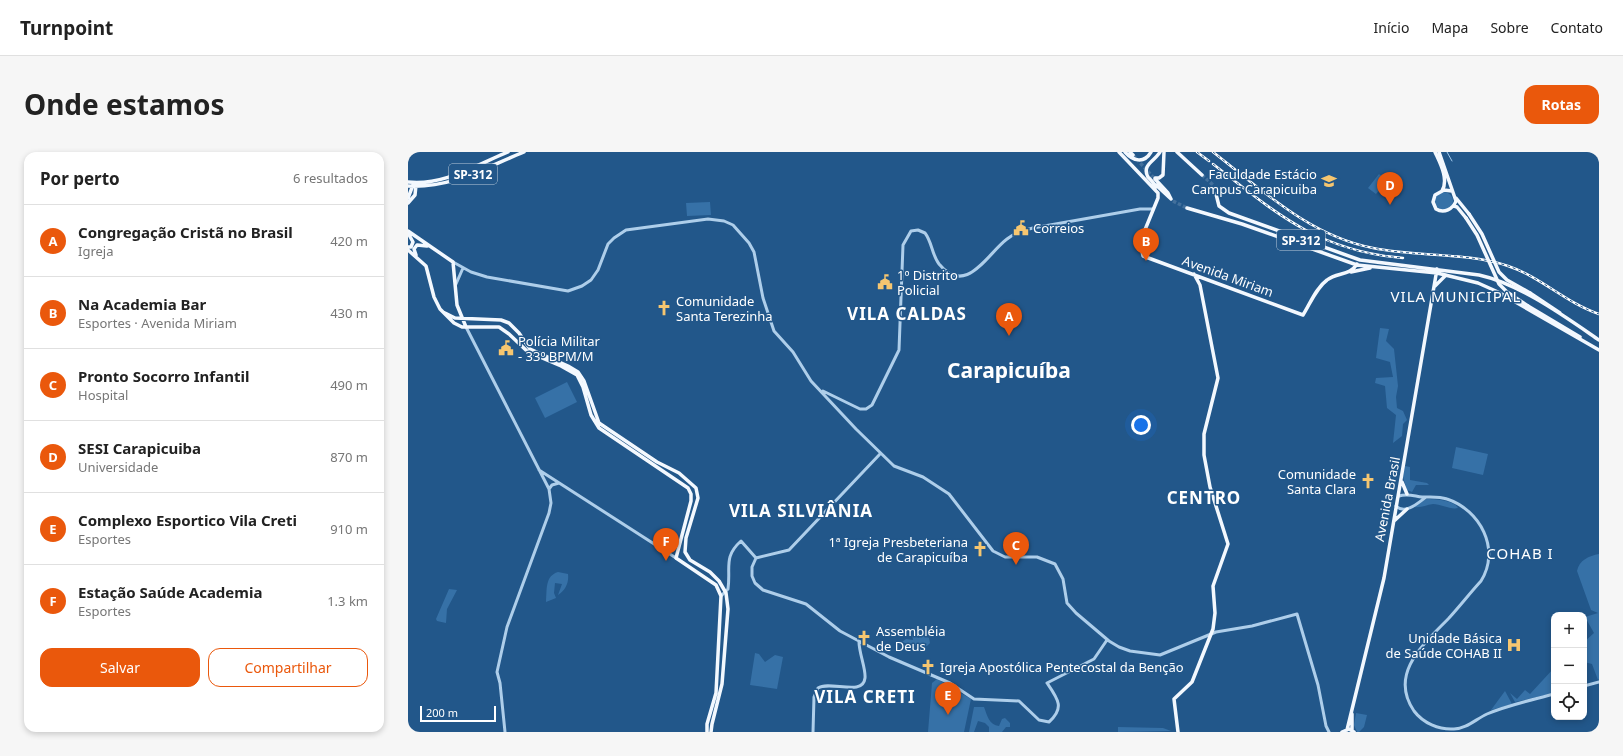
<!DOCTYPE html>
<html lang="pt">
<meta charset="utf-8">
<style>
body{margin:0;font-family:"Noto Sans",sans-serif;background:#f6f6f6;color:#222}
.controls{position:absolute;right:12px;bottom:12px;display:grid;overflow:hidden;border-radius:8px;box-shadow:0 2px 6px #0003}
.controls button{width:36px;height:36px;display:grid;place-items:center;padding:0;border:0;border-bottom:1px solid #e0e0e0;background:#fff;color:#222;font:20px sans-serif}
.scale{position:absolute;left:12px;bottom:10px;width:76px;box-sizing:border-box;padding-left:4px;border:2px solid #fff;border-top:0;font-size:11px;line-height:14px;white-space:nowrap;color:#fff;-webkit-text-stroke:3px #22578a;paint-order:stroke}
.you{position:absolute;left:733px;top:273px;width:14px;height:14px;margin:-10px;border:3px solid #fff;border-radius:50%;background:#1a73e8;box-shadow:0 0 0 6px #1a73e833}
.badge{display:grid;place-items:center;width:26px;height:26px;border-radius:50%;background:#ea580c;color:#fff;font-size:13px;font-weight:700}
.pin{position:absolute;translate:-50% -33px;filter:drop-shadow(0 1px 2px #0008)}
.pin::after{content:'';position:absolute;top:21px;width:14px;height:12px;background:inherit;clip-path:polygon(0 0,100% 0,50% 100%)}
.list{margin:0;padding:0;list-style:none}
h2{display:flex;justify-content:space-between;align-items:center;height:52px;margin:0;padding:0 16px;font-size:17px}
h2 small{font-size:13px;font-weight:400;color:#767676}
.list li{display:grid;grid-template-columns:26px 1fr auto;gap:12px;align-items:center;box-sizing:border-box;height:72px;padding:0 16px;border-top:1px solid #e0e0e0}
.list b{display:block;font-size:15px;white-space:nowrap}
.list p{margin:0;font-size:13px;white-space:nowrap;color:#767676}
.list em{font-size:13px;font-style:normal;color:#767676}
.actions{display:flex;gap:8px;padding:12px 16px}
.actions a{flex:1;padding:9px 0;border:1px solid #ea580c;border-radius:12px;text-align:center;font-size:14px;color:#ea580c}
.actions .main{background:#ea580c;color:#fff}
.icon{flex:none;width:22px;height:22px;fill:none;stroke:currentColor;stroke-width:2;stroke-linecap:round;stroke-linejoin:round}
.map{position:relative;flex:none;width:1191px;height:580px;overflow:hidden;border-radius:12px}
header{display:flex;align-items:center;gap:24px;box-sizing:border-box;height:56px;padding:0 20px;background:#fff;border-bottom:1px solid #e0e0e0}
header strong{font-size:19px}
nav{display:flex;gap:22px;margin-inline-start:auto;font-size:14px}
.intro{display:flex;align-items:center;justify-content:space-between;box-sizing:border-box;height:96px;padding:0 24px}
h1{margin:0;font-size:28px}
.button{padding:10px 18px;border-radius:12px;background:#ea580c;color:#fff;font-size:14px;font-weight:700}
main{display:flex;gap:24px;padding:0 24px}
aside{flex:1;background:#fff;border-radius:12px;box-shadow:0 2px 6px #0003}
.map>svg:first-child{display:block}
</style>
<header>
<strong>Turnpoint</strong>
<nav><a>Início</a><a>Mapa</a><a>Sobre</a><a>Contato</a></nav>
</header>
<div class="intro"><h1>Onde estamos</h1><a class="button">Rotas</a></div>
<main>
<aside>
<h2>Por perto<small>6 resultados</small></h2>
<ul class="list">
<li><span class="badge">A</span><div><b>Congregação Cristã no Brasil</b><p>Igreja</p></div><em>420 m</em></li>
<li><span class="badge">B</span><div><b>Na Academia Bar</b><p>Esportes · Avenida Miriam</p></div><em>430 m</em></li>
<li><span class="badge">C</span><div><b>Pronto Socorro Infantil</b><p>Hospital</p></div><em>490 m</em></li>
<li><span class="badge">D</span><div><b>SESI Carapicuiba</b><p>Universidade</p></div><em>870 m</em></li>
<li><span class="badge">E</span><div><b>Complexo Esportico Vila Creti</b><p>Esportes</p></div><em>910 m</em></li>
<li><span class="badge">F</span><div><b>Estação Saúde Academia</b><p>Esportes</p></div><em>1.3 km</em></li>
</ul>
<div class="actions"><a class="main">Salvar</a><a>Compartilhar</a></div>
</aside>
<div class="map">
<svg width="1191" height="580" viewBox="0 0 1191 580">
<rect width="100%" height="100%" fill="#22578a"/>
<!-- green -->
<path fill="#3671a7" d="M971,22L979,29L968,42L960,36Z
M1027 49a9 9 0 1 1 18 0a9 9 0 1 1-18 0Z
M302,50L303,63L279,64L278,51Z
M972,176L981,177L978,189L986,197L990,234L988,245L989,256L995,259L999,268L995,272L994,284L985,291L988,263L979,256L977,234L967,231L968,226L985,225L982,210L968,206Z
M159,230L169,250L137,266L127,246Z
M1048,295L1080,302L1075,323L1044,316Z
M997,314L1002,315V328L1019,331L1021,333H1008L1004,340L999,338L995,325Z
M1018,347C1026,347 1046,348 1050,356C1043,358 1033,352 1025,352C1018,353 1013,356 1006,355Z
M1191,402V527L1190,528L1184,512L1176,510V490L1186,481L1177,465L1190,461L1183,458L1169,419C1171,408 1181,404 1191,402Z
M150,420L160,422C161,430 158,438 150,443L154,432L147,431L146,441L148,446L138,450C139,437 137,424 150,420Z
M41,437L49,438L39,457L38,471L29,469L28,467Z
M515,481L518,482L517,484L521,486L522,491L519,494L503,493L494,490L498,487L505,488L504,482L511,486Z
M347,501L351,502L357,510L367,503L375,505L369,537L342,533Z
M1146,516V541L1107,550L1102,541L1109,547L1117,538L1122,542Z
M529,527L563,547L556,580H520L524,531Z
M1097,539L1104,552L1083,558Z
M566,555H576C579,563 581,573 591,574L594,567L597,566L602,571V575H598L594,580H581V575L577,571L570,569L566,580H561Z
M948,561L959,563L956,575L951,580H949L946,573Z
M710,575L755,576L763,579L710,580Z"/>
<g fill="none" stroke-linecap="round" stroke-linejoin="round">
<!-- stream -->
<path stroke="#a2caec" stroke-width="1" d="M1039,0L1044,9"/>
<!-- major-tunnel -->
<path stroke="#43709c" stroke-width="3.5" stroke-dasharray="3.5 2" stroke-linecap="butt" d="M725,3L745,25
M794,23L805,33L808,42
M765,49L779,56"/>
<!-- minor -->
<path stroke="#aeceea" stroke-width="3" d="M45,110L63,120L79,125L160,139L174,134L183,128L190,118L200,92L206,86L218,78L300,67L316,69L325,73L341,91L346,100L355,146L366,179L385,200L403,229L448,277L486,314L515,325L541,342L585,399L597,405H629L647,412L655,427L659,451L668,461L701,489L711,495L722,499L752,503L808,480L844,474L889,462L910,533L918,574L921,580
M48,132L55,116
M58,175L141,337L143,351L141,361L99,475L89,520L92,531L97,580
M415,239L452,257H458L464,253L491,198L495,93L503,79L510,78L517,81C524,90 524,103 531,112C558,145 579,102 599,87C606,81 616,78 625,76L732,57H745
M131,318L268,406
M141,337L144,333L151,331
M991,344C999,341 1006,344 1014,345C1022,345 1031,344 1039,347C1072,358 1093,397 1073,429C1062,441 1052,454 1041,466C1017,491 980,521 1006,559C1015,571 1031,578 1046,577C1058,577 1068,567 1079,562C1100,553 1124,548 1146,542
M988,354C997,363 1010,351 1018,345
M348,406L344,415V424L347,431L355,438L398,452L432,479L481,505L542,531L566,547L611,549L631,568L641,570C657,556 650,547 639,531L686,507L699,488
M348,406L381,398L472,302
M313,444L320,437C323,416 315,405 333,389L348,406
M1176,534L1191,530
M405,580L406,545L410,536C422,528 455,545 457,526C458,517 451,501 451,490"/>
<!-- major -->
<path stroke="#f3f8fe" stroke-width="3.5" d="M711,0L750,41V46L732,90L735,104L895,163C902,152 908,136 919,128C929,120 942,124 949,112
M717,0C725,9 736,12 743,0
M722,0L725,3
M769,0L794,23
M1027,0C1032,11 1041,27 1034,39
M1031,0L1048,49C1045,57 1036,62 1028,57L1025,50L1027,43L1036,38L1044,39
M747,26H751L755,23L756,0
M747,27L760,41L763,47
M0,30C35,34 68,13 100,0
M748,33L762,46
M0,34C45,36 76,16 116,0
M748,35C746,31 743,28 740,25C733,13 748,8 752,0
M808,42L811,54L821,61L952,108L1071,123C1112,132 1156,164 1191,188
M0,46L5,33
M1048,46L1061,62
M0,51L7,43L8,33
M1046,54L1049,55L1058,66
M779,56L834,72L949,113L1029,121L1070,131L1090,140L1191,198
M0,79L45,110L49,153L58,175
M0,81L5,90L3,95H0
M0,98L18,114L26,145L32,157L46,171L54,175H91L101,182L120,200L153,214L169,223L175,235L183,263L191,276L280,336L283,342V349L268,406L308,433L313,444L308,541L299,572V580
M8,103L6,97L9,93L19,94
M943,120L962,116
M1027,134L1038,123
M1122,141L1152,161
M1120,154L1172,185
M37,161L47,166L93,168L101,171L111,181L122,197L160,214L170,220L176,229L191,271L249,310L271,321L288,336L290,346L278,386L277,400L282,408L302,420L311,429L318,441L320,457L314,532L304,572L303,580
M994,330L999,342
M986,369L999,357
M939,578L976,426L1029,117
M944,578V562
M770,580L766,547L784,530L805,477L807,461L805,434L820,392L802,335L796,303V282L810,226L792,133L786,122
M934,580L941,577L946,580"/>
<!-- rail casing -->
<g stroke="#fff" stroke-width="2.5">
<path id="rail" d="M789,0L801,9
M805,0C854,38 902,84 965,96C1008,105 1058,100 1100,114C1133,125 1158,151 1191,162
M805,12C868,61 910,99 995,106"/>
</g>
<!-- rail -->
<use href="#rail" stroke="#22578a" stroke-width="1" stroke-dasharray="3" stroke-linecap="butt"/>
<!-- major-bridge -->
<path stroke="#f3f8fe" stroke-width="3.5" d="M1061,62L1074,82L1091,120L1099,128L1122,141
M1058,66L1069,83L1091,132L1099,140L1120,154"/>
</g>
<!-- icons -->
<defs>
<g id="university-bare" transform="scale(1.2)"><path d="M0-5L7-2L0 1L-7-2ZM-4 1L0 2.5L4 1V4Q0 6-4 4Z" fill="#f6c670" stroke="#22578a" stroke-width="2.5" paint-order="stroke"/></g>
<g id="civic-bare" transform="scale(1.2)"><path d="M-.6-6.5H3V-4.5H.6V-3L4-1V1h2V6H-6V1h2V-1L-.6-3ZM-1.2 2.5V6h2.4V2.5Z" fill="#f6c670" stroke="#22578a" stroke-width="2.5" paint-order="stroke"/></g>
<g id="church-bare" transform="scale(1.2)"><path d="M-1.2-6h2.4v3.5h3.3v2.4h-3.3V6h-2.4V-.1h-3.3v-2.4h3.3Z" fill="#f6c670" stroke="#22578a" stroke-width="2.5" paint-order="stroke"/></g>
<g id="hospital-bare" transform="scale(1.2)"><path d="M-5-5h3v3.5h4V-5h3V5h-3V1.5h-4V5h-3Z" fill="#f6c670" stroke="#22578a" stroke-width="2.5" paint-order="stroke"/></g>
</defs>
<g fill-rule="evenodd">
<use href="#university-bare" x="921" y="29"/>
<use href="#civic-bare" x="613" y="76"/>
<use href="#civic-bare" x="477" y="130"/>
<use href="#church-bare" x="256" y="156"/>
<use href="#civic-bare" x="98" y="196"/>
<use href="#church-bare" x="960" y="329"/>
<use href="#church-bare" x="572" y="397"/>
<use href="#church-bare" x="456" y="486"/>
<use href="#hospital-bare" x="1106" y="493"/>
<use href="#church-bare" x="520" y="515"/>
</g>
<g text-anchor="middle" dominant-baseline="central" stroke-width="3" stroke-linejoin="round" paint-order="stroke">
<!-- shield labels -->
<g fill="#22578a" stroke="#bdcddc" stroke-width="1">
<rect x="41" y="12" width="48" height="20" rx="3"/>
<rect x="869" y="78" width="48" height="20" rx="3"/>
</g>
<g font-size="12" font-weight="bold" fill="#fff">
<text x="65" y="22">SP-312</text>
<text x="893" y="88">SP-312</text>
</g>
<!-- poi labels -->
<g font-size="13" fill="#fff" stroke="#22578a" text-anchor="start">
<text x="909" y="22" text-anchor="end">Faculdade Estácio<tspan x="909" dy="15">Campus Carapicuiba</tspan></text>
<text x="625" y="76">Correios</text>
<text x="489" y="123">1º Distrito<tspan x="489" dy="15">Policial</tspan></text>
<text x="268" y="149">Comunidade<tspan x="268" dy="15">Santa Terezinha</tspan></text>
<text x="110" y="189">Polícia Militar<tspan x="110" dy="15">- 33º BPM/M</tspan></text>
<text x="948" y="322" text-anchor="end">Comunidade<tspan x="948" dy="15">Santa Clara</tspan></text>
<text x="560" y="390" text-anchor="end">1ª Igreja Presbeteriana<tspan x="560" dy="15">de Carapicuíba</tspan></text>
<text x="468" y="479">Assembléia<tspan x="468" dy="15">de Deus</tspan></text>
<text x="1094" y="486" text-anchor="end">Unidade Básica<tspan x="1094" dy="15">de Saúde COHAB II</tspan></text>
<text x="532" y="515">Igreja Apostólica Pentecostal da Benção</text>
</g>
<!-- street labels -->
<g font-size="13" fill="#fff" stroke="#22578a">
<text transform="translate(820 124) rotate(20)">Avenida Miriam</text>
<text transform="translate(979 347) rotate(-79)">Avenida Brasil</text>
</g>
<!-- quarter labels -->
<g font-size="15" letter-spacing="1" fill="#fff" stroke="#22578a">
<text x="1048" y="144">VILA MUNICIPAL</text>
<text x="1112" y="401">COHAB I</text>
</g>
<!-- district labels -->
<g font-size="17" font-weight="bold" letter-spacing="1" fill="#fff" stroke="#22578a">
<text x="499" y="161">VILA CALDAS</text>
<text x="796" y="345">CENTRO</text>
<text x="393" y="358">VILA SILVIÂNIA</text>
<text x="457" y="544">VILA CRETI</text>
</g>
<!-- town labels -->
<g font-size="21" font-weight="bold" fill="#fff" stroke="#22578a">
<text x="601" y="218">Carapicuíba</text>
</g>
</g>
</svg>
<div class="controls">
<button>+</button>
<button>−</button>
<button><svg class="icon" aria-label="locate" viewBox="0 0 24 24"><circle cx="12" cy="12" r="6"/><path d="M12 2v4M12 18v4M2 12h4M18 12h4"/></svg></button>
</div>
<div class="scale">200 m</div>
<div class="you"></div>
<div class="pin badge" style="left:601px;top:184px">A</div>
<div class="pin badge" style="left:738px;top:109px">B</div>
<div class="pin badge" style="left:608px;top:413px">C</div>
<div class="pin badge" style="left:982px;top:53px">D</div>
<div class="pin badge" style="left:540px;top:563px">E</div>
<div class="pin badge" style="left:258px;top:409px">F</div>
</div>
</main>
